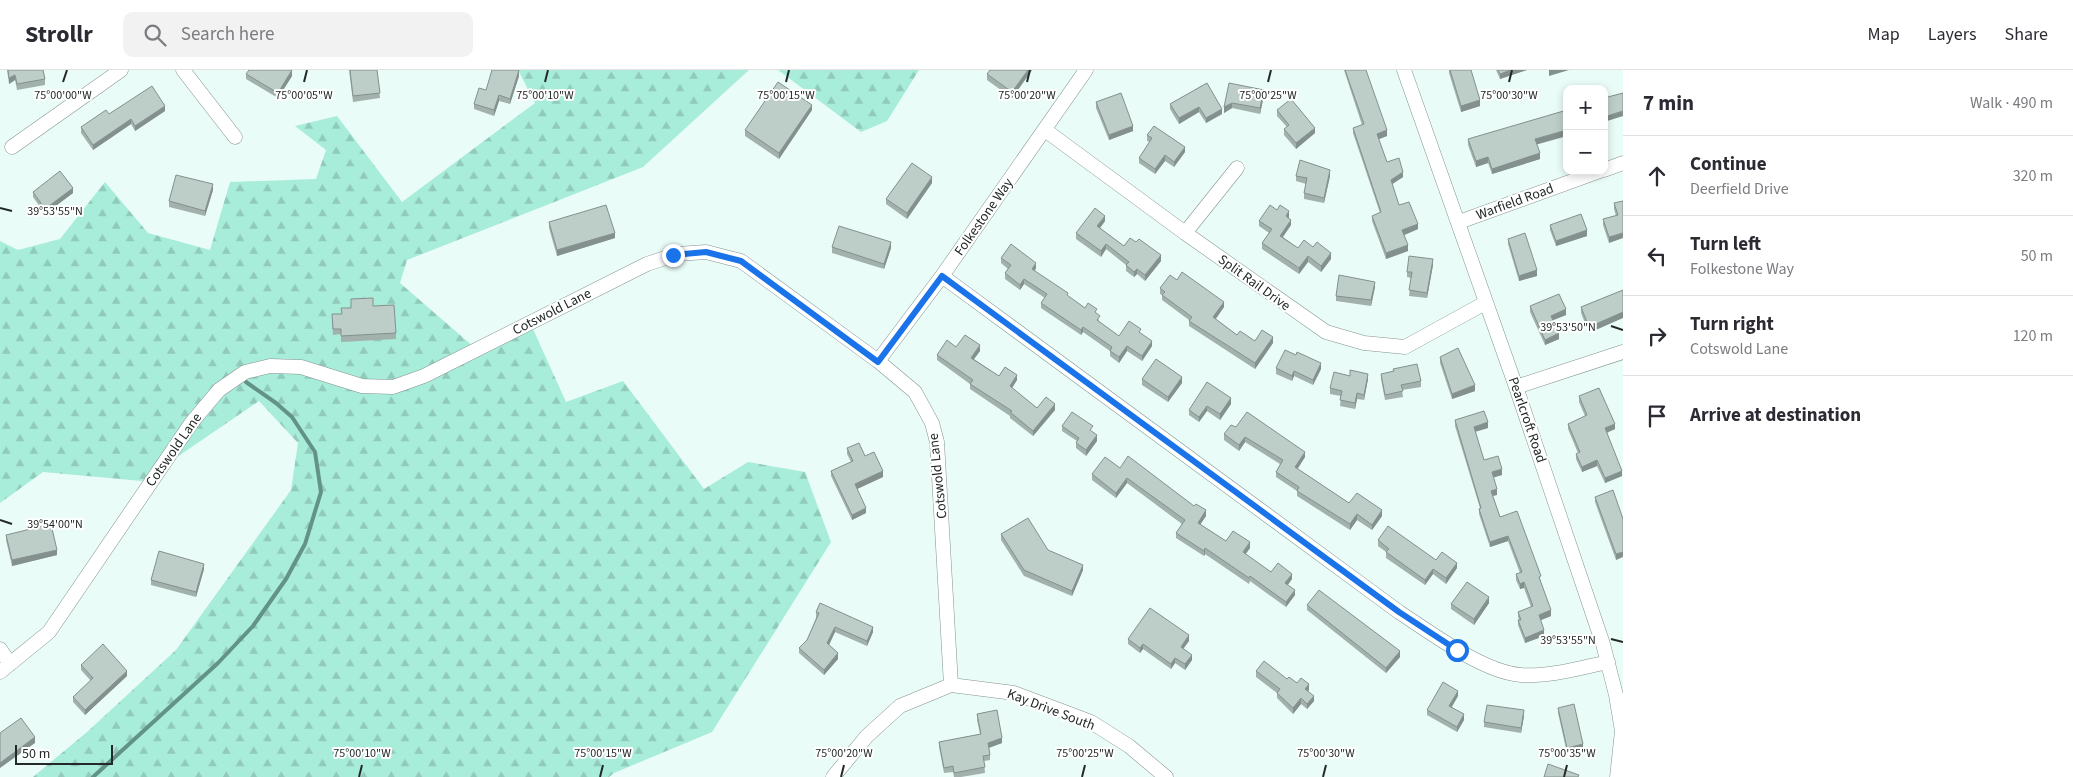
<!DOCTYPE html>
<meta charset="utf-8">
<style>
body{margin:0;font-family:"Source Sans 3",sans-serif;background:#f2f2f3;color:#2b2b33}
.controls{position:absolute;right:15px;top:15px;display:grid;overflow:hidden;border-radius:10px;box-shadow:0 2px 8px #0003}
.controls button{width:45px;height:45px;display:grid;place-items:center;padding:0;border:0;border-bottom:1px solid #e1e1e2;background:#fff;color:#2b2b33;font:25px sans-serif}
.scale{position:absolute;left:15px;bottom:12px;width:98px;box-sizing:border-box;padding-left:5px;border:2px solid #222927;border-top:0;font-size:14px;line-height:18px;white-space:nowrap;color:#222927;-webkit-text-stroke:4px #fff;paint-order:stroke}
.stop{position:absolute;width:15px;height:15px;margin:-11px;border:4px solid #1a73e8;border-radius:50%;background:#fff}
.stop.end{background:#1a73e8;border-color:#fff;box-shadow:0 1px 5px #0008}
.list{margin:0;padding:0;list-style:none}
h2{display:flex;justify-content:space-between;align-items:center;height:65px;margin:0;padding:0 20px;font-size:21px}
h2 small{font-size:16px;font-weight:400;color:#7c7c81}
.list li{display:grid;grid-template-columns:32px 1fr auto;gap:15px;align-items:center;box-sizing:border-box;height:80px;padding:0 20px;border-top:1px solid #e1e1e2}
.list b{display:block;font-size:19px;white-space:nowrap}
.list p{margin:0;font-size:16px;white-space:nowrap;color:#7c7c81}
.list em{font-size:16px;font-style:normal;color:#7c7c81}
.icon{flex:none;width:28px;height:28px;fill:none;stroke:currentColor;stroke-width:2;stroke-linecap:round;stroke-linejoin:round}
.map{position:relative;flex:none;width:1623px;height:707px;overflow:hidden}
header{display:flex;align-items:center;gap:30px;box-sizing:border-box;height:70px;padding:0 25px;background:#fff;border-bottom:1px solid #e1e1e2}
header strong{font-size:24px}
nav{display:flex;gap:28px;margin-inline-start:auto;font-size:18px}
.search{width:350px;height:45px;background:#f2f2f3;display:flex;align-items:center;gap:12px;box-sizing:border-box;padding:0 18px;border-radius:10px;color:#7c7c81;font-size:19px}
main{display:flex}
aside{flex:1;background:#fff}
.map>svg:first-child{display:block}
</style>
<header>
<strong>Strollr</strong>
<div class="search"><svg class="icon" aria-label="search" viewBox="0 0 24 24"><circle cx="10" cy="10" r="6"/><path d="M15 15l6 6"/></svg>Search here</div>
<nav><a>Map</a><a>Layers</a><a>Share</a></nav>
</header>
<main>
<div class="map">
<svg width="1623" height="707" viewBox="0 0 1623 707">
<defs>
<pattern id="forest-firs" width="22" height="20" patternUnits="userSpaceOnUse" patternTransform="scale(1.25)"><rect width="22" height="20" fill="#a8ecda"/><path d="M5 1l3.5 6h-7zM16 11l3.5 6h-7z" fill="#90cabb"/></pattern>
</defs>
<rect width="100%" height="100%" fill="#eafcf7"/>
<!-- forest -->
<path fill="url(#forest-firs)" d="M518,0H749L643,97L407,190L400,213L482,284L533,259L566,332L623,311L704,419L748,392L805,402L831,472L712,662L614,703L609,707H33L87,662L176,580L291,420L298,373L259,331L142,411L43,402L0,433V171L18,180L60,169L105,112L148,163L210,180L230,112L316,109L326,80L295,56L337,46L402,132L535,33Z
M778,0H919L887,51L861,62Z"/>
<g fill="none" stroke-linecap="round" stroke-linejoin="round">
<!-- stream -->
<path stroke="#629386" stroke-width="4" d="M93,707L218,593L253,556L286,509L305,474L321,422L315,382L292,347L276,333L246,312"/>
<!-- minor casing -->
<g stroke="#84948f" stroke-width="15">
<path id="minor" d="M183,0L235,67
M1404,0L1516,317L1603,574L1616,625L1622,661L1617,707
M1045,60L1185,163L1326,262L1364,273L1405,277L1485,233
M12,77L121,0
M1604,100L1623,93
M1459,152L1600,101
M1185,163L1237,98
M942,206L1399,542C1431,563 1483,602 1521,605C1549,607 1580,598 1608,592
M878,291L942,206L1086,0
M1516,317L1623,282
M0,579L10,594
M0,602L49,562L192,352L219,320L245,302L270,296L301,297L362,316L393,317L424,306L647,194L677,184L706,182L741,191L878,291L915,322L932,353L937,372L951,615
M833,707L867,666L900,636L951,615L1014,623L1091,652L1129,676L1166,707"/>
</g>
<!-- minor -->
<use href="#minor" stroke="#fff" stroke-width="14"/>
</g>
<!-- wall -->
<path fill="#a3b1ad" d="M7,0H43L45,9V15L17,20L15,10L9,14Z
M349,0H377L380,28L353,32Z
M1032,0L1012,28L987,10V4Z
M1344,0H1366L1387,66L1378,69L1387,92L1403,107L1392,114L1399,135L1418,159L1404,165L1408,181L1386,189L1372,151V146L1380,143L1353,63V58L1362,55Z
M1449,0H1471L1480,36L1461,42L1449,3Z
M1496,0H1527L1500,9Z
M246,4L292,6L278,28L246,9Z
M519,6L510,34L499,31L494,46L474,39V34Z
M1207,13L1222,44L1206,53L1199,42L1179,54L1170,39V34Z
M1229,13L1264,25L1260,44L1232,38L1224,43Z
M1096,32L1133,61L1109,70L1096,38Z
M812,40L779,89L745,66V60Z
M1277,40L1315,63L1296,79L1284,65V59L1287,57L1277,46Z
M165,41L135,61L131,54L93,80L81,63V57Z
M1147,65L1185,82L1174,97L1165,91L1155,104L1139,93V88L1150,72L1147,71Z
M1468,69L1540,89L1492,104L1488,93L1476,97L1468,75Z
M1296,106H1330L1324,133L1304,129V123L1306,114L1296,111Z
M932,113L907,149L886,134V129Z
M213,120L205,146L169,137V131Z
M33,122L73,123L45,144L33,127Z
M1623,131L1609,173L1603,155V149L1616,146L1614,139V133Z
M1277,140L1289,147V148L1291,155L1283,167L1298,178L1331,189L1321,202L1308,192L1299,204L1262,179V173L1269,163L1259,156V151Z
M1105,151L1100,158L1124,176L1161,191L1145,211L1137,204L1134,207L1126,201V195L1106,179L1101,187L1076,169V163Z
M549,152L615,168L557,186L549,158Z
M1550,155L1587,166L1556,176L1550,160Z
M1508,169L1537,206L1519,211L1508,174Z
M832,177L891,178L884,199L832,183Z
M1001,188L1036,198L1035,201L1068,227L1085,238L1097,244L1099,252L1119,266L1141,264L1152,276L1142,291L1127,281L1119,293L1110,286V281L1083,262L1081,265L1041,238V233L1045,228L1024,214L1020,220L1005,209V203L1008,199L1001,193Z
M1433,195L1427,228L1409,226L1411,208L1407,207V202Z
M1177,210L1224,237L1215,249L1237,265L1255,271L1273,273L1255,299L1189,256V250L1162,230V225L1160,224V218Z
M1375,217L1371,236L1336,231V226Z
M1623,220L1589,263L1581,243V237Z
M373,236L396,263V269L341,272V264L333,265L332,244H341Z
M1530,236L1566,245L1553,250L1559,269L1545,275L1530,242Z
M956,277L980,281L974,289L999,306L1017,310L1012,318L1037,338L1055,340L1033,366L1010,348V346L970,319V314L937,290V285Z
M1440,287L1475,321L1452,329L1440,293Z
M1276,298L1321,299L1313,315L1294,306L1292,311L1276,304Z
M1393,299L1421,311V317L1402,320L1403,327L1385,330L1381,309V304L1393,302Z
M1350,300L1368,309L1364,330L1357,329L1355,339L1340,336L1341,326L1330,324V318L1350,306Z
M1142,309L1182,313L1168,332L1142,315Z
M1579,326L1615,359L1607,363L1622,406L1605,413L1597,396L1582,402L1576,389V384L1578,383L1568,359V354L1585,346L1579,332Z
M1231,328V334L1220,350L1207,341L1199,352L1189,345V340Z
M1455,350L1488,358L1475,362L1484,390L1502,405L1493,407L1497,425L1493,426L1500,447L1541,511L1540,512L1551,546L1540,550L1544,566L1525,573L1518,555V550H1519L1518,547V542L1531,537L1524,518L1520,519L1516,510V504L1520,503L1508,471L1490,477L1479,444V439L1480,438L1455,356Z
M1062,356L1092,362L1097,371L1086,386L1076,378V373L1077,371L1062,361Z
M1236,357L1305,387L1297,399L1349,433L1382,446L1372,460L1357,450L1350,460L1297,426V421L1276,407V402L1280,394L1245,372L1239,381L1224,370V364Z
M847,378L865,386L883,407L857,419L866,443L852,450L831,406V401L851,392L847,384Z
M1120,398L1206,446L1200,454L1226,471L1250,478L1245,484L1271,502L1292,509L1288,515L1295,525L1286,537L1250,511L1249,514L1205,484L1204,486L1176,468V463L1182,454L1127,413L1116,428L1092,410V404Z
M1595,427L1623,449L1616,490L1595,432Z
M1001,464L1083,500L1072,526L1024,506L1001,470Z
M6,465L57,485L12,496L6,470Z
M1378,470L1436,490L1457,498L1446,514L1433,504L1425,515L1386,488V482L1378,476Z
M204,499L196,527L151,515V510Z
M1489,533L1474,555L1451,539V534Z
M1307,535L1400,587L1386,603L1307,540Z
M816,542L873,562L867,576L835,562L829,575L838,589L824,605L799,583V578L807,570L816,548Z
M1128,569L1189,571L1183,578L1192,590L1185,600L1175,593L1171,599L1143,579L1140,583L1128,574Z
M81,595L127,606L85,645L73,632V627L91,611L81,600Z
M1256,601L1287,609L1297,613L1309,620L1308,621L1314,631L1307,639L1301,634L1293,644L1277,628V623L1256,607Z
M1458,626L1452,637L1464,650L1457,662L1427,645V640Z
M1558,638L1583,680L1567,683L1558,643Z
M977,644L1002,673L989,678L990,685V690L984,691L985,703L961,707H954L953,702L944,703L939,677V672L980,664L977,650Z
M1524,646L1521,663L1484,657V652Z"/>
<!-- shaded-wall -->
<path fill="#84908d" d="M292,0V6L278,28V23Z
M519,0V6L510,34V29Z
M1028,0H1032L1012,28V22Z
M1511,0H1527L1500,9V4Z
M1549,0H1569L1549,6Z
M15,5V10L9,14V8Z
M1264,20V25L1260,44V38Z
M499,25V31L494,46V40Z
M1480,30V36L1461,42V36Z
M1232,33V38L1224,43V37Z
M812,35V40L779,89V83Z
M165,36V41L135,61V56Z
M1199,37V42L1179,54V48Z
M1222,39V44L1206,53V48Z
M1623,41V46L1604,52V47Z
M131,49V54L93,80V75Z
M1133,56V61L1109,70V65Z
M1315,58V63L1296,79V73Z
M1387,60V66L1377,70V64Z
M1567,60V66L1535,75V69Z
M1185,77V82L1174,97V92Z
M1540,83V89L1492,104V99Z
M1165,85V91L1155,104V99Z
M1488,87V93L1476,97V91Z
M1330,100V106L1324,133V128Z
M1403,102V107L1391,115V110Z
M932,107V113L907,149V143Z
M213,114V120L205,146V141Z
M73,118V123L45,144V139Z
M1289,141V147L1286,152V146Z
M1105,146V151L1097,162V156Z
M1291,150V155L1280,171V166Z
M1418,154V159L1402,166V160Z
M1587,160V166L1556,176V171Z
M615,163V168L557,186V180Z
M1623,163V168L1609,173V167Z
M891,172V178L884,199V194Z
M1106,174V179L1101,187V181Z
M1408,175V181L1386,189V183Z
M1331,183V189L1321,202V196Z
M1161,185V191L1145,211V205Z
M1308,186V192L1299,204V198Z
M1433,189V195L1427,228V223Z
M1036,193V198L1032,204V199Z
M1137,199V204L1134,207V202Z
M1537,200V206L1519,211V206Z
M1024,209V214L1020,220V215Z
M1375,212V217L1371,236V230Z
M1224,232V237L1213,253V247Z
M1566,239V245L1551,251V246Z
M1623,242V248L1589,263V257Z
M1083,257V262L1081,265V260Z
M1559,263V269L1545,275V270Z
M1273,267V273L1255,299V293Z
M1152,271V276L1142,291V286Z
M980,275V281L971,293V288Z
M1127,276V281L1119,293V287Z
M1321,293V299L1313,315V310Z
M1294,301V306L1292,311V306Z
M1368,304V309L1364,330V325Z
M1017,305V310L1010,321V316Z
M1182,307V313L1168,332V327Z
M1475,315V321L1452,329V324Z
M1357,323V329L1355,339V333Z
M1231,328V334L1220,350V344Z
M1055,334V340L1033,366V361Z
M1207,336V341L1199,352V347Z
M1488,352V358L1474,362V357Z
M1615,354V359L1605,363V358Z
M1097,365V371L1086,386V380Z
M1245,367V372L1239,381V375Z
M1305,382V387L1295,403V397Z
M1597,390V396L1582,402V397Z
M1502,399V405L1492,408V402Z
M883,401V407L855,420V414Z
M1622,401V406L1605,413V408Z
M1127,408V413L1116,428V423Z
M1497,419V425L1491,426V421Z
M866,438V443L852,450V445Z
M1206,440V446L1198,458V453Z
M1382,440V446L1372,460V455Z
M1357,444V450L1350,460V454Z
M1508,466V471L1490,477V472Z
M1250,472V478L1243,488V482Z
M1205,478V484L1204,486V481Z
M57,480V485L12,496V490Z
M1623,482V487L1616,490V484Z
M1457,493V498L1446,514V508Z
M204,494V499L196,527V522Z
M1083,495V500L1072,526V521Z
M1433,499V504L1425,515V510Z
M1292,504V509L1285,518V513Z
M1524,512V518L1520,519V514Z
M1295,520V525L1286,537V532Z
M1489,527V533L1474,555V549Z
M1551,540V546L1539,551V545Z
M835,557V562L827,579V573Z
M873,557V562L867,576V571Z
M1544,560V566L1525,573V568Z
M1189,565V571L1181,582V577Z
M1143,574V579L1140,583V578Z
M1400,581V587L1386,603V598Z
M838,583V589L824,605V600Z
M1192,585V590L1185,600V594Z
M1175,588V593L1171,599V594Z
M127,601V606L85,645V640Z
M1309,614V620L1305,625V619Z
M1458,621V626L1449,641V636Z
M1314,626V631L1307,639V634Z
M1301,628V634L1293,644V638Z
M1524,640V646L1521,663V658Z
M1464,644V650L1457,662V657Z
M35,667V673L0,698V693Z
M1002,668V673L988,678V673Z
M1583,674V680L1567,683V678Z"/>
<!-- building -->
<path fill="#bdcec9" stroke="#84908d" d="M8,0H43L45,9L17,14L15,5L9,8Z
M249,0H292L278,23L246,4Z
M350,0H377L380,23L353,26Z
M492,0H519L510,29L499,25L494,40L474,34L479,18L486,20Z
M990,0H1028L1012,22L987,4Z
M1345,0H1366L1387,60L1377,64L1387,92L1399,88L1403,102L1391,110L1399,135L1409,132L1418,154L1402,160L1408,175L1386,183L1372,146L1381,142L1353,58L1364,54Z
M1450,0H1471L1480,30L1461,36Z
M1498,0H1511L1500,4Z
M778,12L812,35L779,83L745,60Z
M1207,13L1222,39L1206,48L1199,37L1179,48L1170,34Z
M1229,13L1264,20L1260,38L1232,33L1224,37Z
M152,16L165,36L135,56L131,49L93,75L81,57L106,40L109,44Z
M1121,23L1133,56L1109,65L1096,32Z
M1623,23V41L1604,47V28Z
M1291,29L1315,58L1296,73L1284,59L1289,55L1277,40Z
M1567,40V60L1535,69L1540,83L1492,99L1488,87L1476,91L1468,69Z
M1154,56L1185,77L1174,92L1165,85L1155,99L1139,88L1152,68L1147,65Z
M1300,90L1330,100L1324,128L1304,123L1307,108L1296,106Z
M912,93L932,107L907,143L886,129Z
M60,101L73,118L45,139L33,122Z
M176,105L213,114L205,141L169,131Z
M1623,131V163L1609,167L1603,149L1618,145L1614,133Z
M606,135L615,163L557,180L549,152Z
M1270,135L1277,140L1280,135L1289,141L1286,146L1291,150L1280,166L1298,178L1304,170L1313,177L1317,172L1331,183L1321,196L1308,186L1299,198L1262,173L1272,159L1259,151Z
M1095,138L1105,146L1097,156L1124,176L1130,168L1136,172L1139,169L1161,185L1145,205L1137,199L1134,202L1126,195L1129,192L1106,174L1101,181L1076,163Z
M1581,144L1587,160L1556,171L1550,155Z
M839,156L891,172L884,194L832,177Z
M1525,163L1537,200L1519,206L1508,169Z
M1011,174L1036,193L1032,199L1068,223L1067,225L1085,238L1088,233L1097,239L1095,242L1100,246L1097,250L1119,266L1129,251L1141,259L1139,262L1152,271L1142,286L1127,276L1119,287L1110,281L1112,277L1083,257L1081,260L1041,233L1047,224L1024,209L1020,215L1005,203L1011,195L1001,188Z
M1409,186L1433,189L1427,223L1409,220L1412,202H1407Z
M1182,202L1224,232L1213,247L1237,265L1240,261L1255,271L1262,260L1273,267L1255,293L1189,251L1192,247L1162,225L1165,222L1160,218L1170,205L1177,210Z
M1339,205L1375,212L1371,230L1336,226Z
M1623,220V242L1589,257L1581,237Z
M1559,224L1566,239L1551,246L1559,263L1545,270L1530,236Z
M373,228V236L394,235L396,263L341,266V259H333L332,244H342L341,238H351V229Z
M965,265L980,275L971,288L999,306L1005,297L1017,305L1010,316L1037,338L1046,327L1055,334L1033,361L1010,342L1012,341L970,314L973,310L937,285L947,270L956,277Z
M1458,278L1475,315L1452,324L1440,287Z
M1285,280L1296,285L1297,282L1321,293L1313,310L1294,301L1292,306L1276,298Z
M1156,289L1182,307L1168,327L1142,309Z
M1417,294L1421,311L1401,315L1403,321L1385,325L1381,304L1394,301L1393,299Z
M1350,300L1368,304L1364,325L1357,323L1355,333L1340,330L1342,321L1330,318L1334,302L1350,306Z
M1207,312L1231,328L1220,344L1207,336L1199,347L1189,340Z
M1599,318L1615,354L1605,358L1622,401L1605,408L1597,390L1582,397L1576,384L1580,382L1568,354L1587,345L1579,326Z
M1484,341L1488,352L1474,357L1484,390L1498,386L1502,399L1492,402L1497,419L1491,421L1500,447L1517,441L1541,506L1539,507L1551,540L1539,545L1544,560L1525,568L1518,550H1521L1518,542L1533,536L1524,512L1520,514L1516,504L1522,502L1508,466L1490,472L1479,439L1481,438L1455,350Z
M1072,342L1093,356L1090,360L1097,365L1086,380L1076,373L1079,368L1062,356Z
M1247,342L1305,382L1295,397L1349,433L1357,423L1382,440L1372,455L1357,444L1350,454L1297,421L1299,417L1276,402L1283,390L1245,367L1239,375L1224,364L1231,355L1236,357Z
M859,373L865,386L874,382L883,401L855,414L866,438L852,445L831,401L853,391L847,378Z
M1128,386L1194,436L1196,434L1206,440L1198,453L1226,471L1233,461L1250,472L1243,482L1271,502L1278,493L1292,504L1285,513L1295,520L1286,532L1250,506L1249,508L1205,478L1204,481L1176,463L1185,450L1127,408L1116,423L1092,404L1105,387L1120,398Z
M1613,420L1623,449V482L1616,484L1595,427Z
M1028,448L1048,480L1083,495L1072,521L1024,500L1001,464Z
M51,454L57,480L12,490L6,465Z
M1388,456L1436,490L1442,482L1457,493L1446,508L1433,499L1425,510L1386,482L1389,479L1378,470Z
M159,481L204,494L196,522L151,510Z
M1467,512L1489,527L1474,549L1451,534Z
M1319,520L1400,581L1386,598L1307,535Z
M820,533L873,557L867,571L835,557L827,573L838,583L824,600L799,578L807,570L819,543L816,542Z
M1150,538L1189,565L1181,577L1192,585L1185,594L1175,588L1171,594L1143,574L1140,578L1128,569Z
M103,574L127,601L85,640L73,627L93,608L81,595Z
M1264,591L1287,609L1289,607L1297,613L1301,608L1309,614L1305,619L1314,626L1307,634L1301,628L1293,638L1277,623L1280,619L1256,601Z
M1443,612L1458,621L1449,636L1464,644L1457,657L1427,640Z
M1574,634L1583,674L1567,678L1558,638Z
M1487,635L1524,640L1521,658L1484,652Z
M997,640L1002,668L988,673L990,685L983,686L985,697L954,703L953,696L944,698L939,672L981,664L977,644Z
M21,648L35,667L0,693V663Z
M1548,694L1579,705L1578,707H1544Z"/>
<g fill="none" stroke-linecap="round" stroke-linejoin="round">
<!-- route -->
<path stroke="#1a73e8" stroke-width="6" d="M673,185L706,182L741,191L878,292L942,206L1399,542L1457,580"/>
</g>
<!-- ticks -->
<path fill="none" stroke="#222927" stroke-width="2" d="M63,12L67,0M304,12L307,0M545,12L548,0M786,12L789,0M1027,12L1030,0M1268,12L1271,0M1509,12L1512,0M0,138L12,141M1611,256L1623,260M0,450L12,454M1611,569L1623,572M359,707L362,695M600,707L603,695M841,707L844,695M1082,707L1085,695M1323,707L1326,695M1564,707L1567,695"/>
<g text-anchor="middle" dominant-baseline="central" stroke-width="4" stroke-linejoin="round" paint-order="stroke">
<!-- street labels -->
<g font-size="14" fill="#222927" stroke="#fff">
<text transform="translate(1515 132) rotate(-20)">Warfield Road</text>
<text transform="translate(984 147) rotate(-55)">Folkestone Way</text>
<text transform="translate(1254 213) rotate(36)">Split Rail Drive</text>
<text transform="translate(552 242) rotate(-27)">Cotswold Lane</text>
<text transform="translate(1527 350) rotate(71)">Pearlcroft Road</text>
<text transform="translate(174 380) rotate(-55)">Cotswold Lane</text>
<text transform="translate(938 406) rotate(-96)">Cotswold Lane</text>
<text transform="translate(1051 640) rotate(21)">Kay Drive South</text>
</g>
</g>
<g font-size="12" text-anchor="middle" fill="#222927" stroke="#fff" stroke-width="4" stroke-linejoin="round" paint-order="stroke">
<text x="63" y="29">75°00'00"W</text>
<text x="304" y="29">75°00'05"W</text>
<text x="545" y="29">75°00'10"W</text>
<text x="786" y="29">75°00'15"W</text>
<text x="1027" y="29">75°00'20"W</text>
<text x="1268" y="29">75°00'25"W</text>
<text x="1509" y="29">75°00'30"W</text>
<text x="55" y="145">39°53'55"N</text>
<text x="1568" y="261">39°53'50"N</text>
<text x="55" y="458">39°54'00"N</text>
<text x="1568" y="574">39°53'55"N</text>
<text x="362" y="687">75°00'10"W</text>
<text x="603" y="687">75°00'15"W</text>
<text x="844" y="687">75°00'20"W</text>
<text x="1085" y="687">75°00'25"W</text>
<text x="1326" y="687">75°00'30"W</text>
<text x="1567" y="687">75°00'35"W</text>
</g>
</svg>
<div class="controls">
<button>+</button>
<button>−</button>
</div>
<div class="scale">50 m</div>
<div class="stop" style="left:1457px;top:580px"></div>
<div class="stop end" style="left:673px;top:185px"></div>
</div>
<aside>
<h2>7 min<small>Walk · 490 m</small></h2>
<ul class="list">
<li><svg class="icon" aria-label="ahead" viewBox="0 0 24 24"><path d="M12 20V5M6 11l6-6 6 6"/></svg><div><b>Continue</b><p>Deerfield Drive</p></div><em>320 m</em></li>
<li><svg class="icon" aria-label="left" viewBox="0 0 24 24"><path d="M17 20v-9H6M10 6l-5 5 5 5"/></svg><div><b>Turn left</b><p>Folkestone Way</p></div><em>50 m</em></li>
<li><svg class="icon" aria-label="right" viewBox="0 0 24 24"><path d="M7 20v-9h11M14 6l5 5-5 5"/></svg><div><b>Turn right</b><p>Cotswold Lane</p></div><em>120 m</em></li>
<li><svg class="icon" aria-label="arrive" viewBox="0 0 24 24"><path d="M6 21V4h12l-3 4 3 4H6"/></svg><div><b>Arrive at destination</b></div></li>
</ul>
</aside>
</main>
